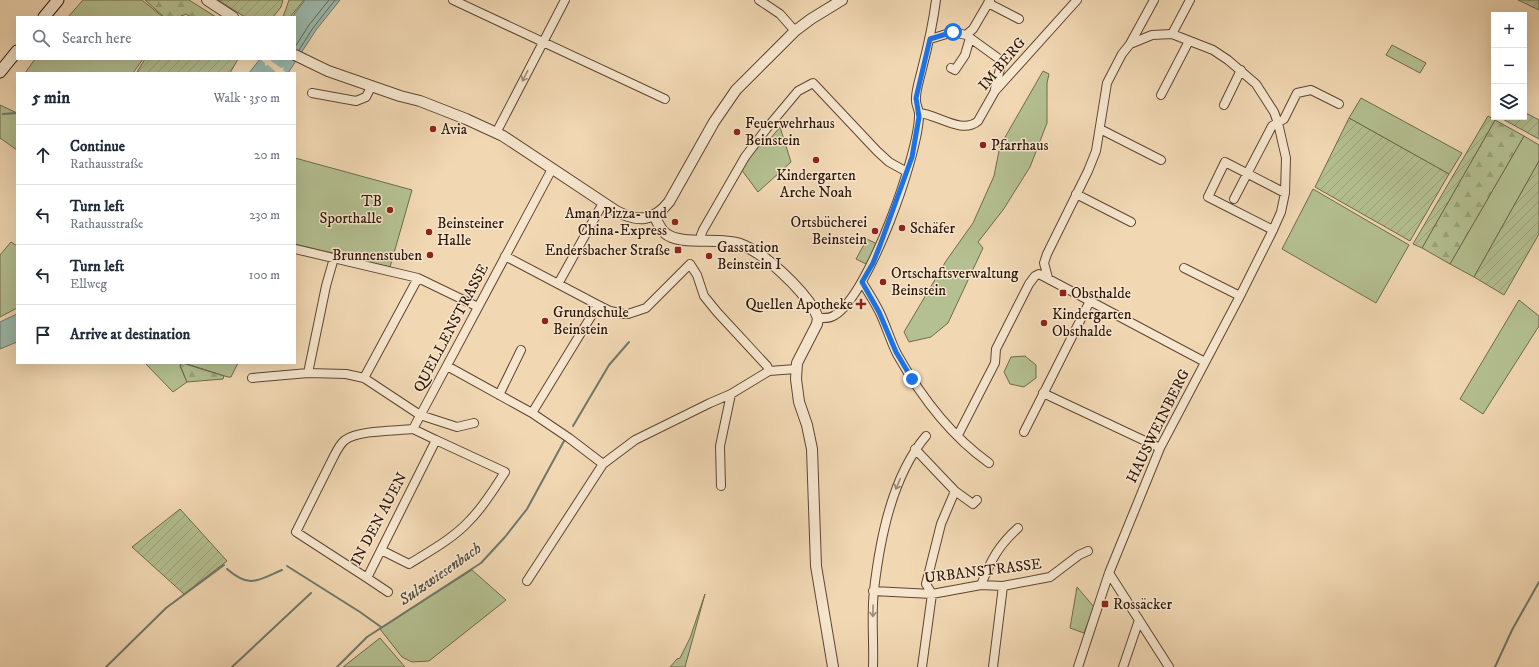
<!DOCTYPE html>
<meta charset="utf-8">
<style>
body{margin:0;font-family:"IM FELL DW Pica",serif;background:#f6f6f7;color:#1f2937}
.controls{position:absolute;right:12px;top:12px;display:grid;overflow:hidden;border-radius:0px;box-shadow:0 4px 16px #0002}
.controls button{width:36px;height:36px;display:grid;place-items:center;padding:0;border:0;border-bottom:1px solid #e0e1e3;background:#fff;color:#1f2937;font:20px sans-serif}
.stop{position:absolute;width:12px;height:12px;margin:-9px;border:3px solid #1a73e8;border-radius:50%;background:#fff}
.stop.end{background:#1a73e8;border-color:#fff;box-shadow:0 1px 4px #0008}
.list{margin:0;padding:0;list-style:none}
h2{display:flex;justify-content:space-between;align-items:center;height:52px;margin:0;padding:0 16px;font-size:17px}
h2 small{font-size:13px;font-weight:400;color:#747a83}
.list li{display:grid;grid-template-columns:26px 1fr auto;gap:12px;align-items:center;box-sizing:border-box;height:60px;padding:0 16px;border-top:1px solid #e0e1e3}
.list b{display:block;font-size:15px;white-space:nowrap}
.list p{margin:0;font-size:13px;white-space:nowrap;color:#747a83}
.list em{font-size:13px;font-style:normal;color:#747a83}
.icon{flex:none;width:22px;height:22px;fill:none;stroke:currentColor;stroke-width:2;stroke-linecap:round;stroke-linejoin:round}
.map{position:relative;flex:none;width:1539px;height:667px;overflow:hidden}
.search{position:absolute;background:#fff;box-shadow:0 4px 16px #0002;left:16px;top:16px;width:280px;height:44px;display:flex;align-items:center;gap:10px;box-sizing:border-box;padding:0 14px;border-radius:0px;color:#747a83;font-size:15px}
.panel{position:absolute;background:#fff;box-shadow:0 4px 16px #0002;left:16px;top:72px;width:280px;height:292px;border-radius:0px}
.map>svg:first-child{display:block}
</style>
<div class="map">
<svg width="1539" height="667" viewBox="0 0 1539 667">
<defs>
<pattern id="forest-firs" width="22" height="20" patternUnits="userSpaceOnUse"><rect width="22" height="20" fill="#b4c091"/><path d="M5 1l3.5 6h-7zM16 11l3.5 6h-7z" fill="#9ba47c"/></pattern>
<pattern id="garden-furrows" width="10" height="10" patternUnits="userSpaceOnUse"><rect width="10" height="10" fill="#b4c091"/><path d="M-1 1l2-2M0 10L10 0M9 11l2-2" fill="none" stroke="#9ba47c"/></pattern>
</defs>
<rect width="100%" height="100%" fill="#f1d8b3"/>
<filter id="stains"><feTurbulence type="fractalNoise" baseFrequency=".005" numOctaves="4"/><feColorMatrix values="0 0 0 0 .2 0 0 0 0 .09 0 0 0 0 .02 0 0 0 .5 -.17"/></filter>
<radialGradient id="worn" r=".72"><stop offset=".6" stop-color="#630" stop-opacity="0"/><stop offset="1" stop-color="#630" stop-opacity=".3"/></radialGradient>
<!-- green -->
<path fill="#b4c091" stroke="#706a4c" d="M83,0H142L163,17H68Z
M289,0H304L290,17H283Z
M1392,45L1426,63L1420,73L1386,55Z
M35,59H143L133,73H25Z
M1043,71L1049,74L1047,83V123L1030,167L1003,210L978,242L983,248L948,323L931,337L909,342L904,332L946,261L973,223L994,176L1000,146Z
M1361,98L1462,153L1449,174L1349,118Z
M0,105L17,113V150L0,138Z
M780,127L791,162L758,192L741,169L760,142L765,145Z
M1524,136L1539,145V161L1474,277L1450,264Z
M295,158L412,190L390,267L295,244Z
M1313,189L1409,245L1376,303L1282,249Z
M867,239L877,244L868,265L856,259Z
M11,242L17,246V308L0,317V255Z
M1519,300L1539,316V326L1483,414L1460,399Z
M1025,356L1036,365V378L1024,387L1010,384L1004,372L1011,357Z
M145,363H182L180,366L187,382L173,392Z
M184,363H238L231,377H228Z
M472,570L506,600L429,661L412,662L402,657L380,629Z
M1077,587L1094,607L1084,633L1070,628Z
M705,594L685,667H670L677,659L680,658L690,638Z
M380,638L405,667H343Z"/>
<!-- forest -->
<path fill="url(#forest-firs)" stroke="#706a4c" d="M145,0H189L216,17H191L186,14L179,17H164Z
M1495,120L1524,136L1450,264L1422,248Z
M182,363L224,376L223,379L187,382L180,365Z"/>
<!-- garden -->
<path fill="url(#garden-furrows)" stroke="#706a4c" d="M218,0H283L281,7L273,17H245Z
M1518,0H1539V10Z
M145,59H238L230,73H141L137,72Z
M1524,112L1539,120V139L1499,117H1524Z
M1488,116L1495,120L1422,248L1413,244Z
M1349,118L1449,174L1410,241L1315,187Z
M1539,161V234L1504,295L1474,277Z
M180,509L227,561L184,594L132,547Z"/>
<!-- water -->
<path fill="#9bbaad" stroke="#6f786b" d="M305,0H340L316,30L288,73H249L260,59H295V17H292Z
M17,314V342L0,349V322Z"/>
<!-- pier -->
<path fill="#f1d8b3" d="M260,59H271V61L281,68L284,67L283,70L287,73H277L268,65L265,66V63Z"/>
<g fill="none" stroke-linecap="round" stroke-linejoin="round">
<!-- shore -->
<path stroke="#64675a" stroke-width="1" d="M295,47L309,25L329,0
M299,50L313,28L335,0"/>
<!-- stream -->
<path stroke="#6f786b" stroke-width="2" d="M3,114L17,113
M573,426L609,365L629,342
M287,566L360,612L381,627
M227,569C250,589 258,580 282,570
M106,667L166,608L224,565
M232,667L311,593
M337,667L367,637L481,563L505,537L527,509L564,441
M1495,667L1512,630L1539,582"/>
<!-- minor casing -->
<g stroke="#5e4532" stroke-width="10">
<path id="minor" d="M453,0L665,99
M759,0L780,14L795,31
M988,3L1019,19
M1172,34L1190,0
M966,35L1002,61L995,89
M930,39L953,32L966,35L973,29L990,0
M1130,44L1154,0
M951,68L955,70L965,55L970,38
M312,93L356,101L366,97L371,87
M1161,95L1189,41
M1224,105L1241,70
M919,113C937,114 962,135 978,121L995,91L1077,0
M1100,129L1161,160
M496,133L565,0
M1076,194L1131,222
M1234,199L1272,126L1284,119L1297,93L1311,90L1339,104
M1273,230L1208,197L1225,162L1285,193
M702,240L701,235L703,230L745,157L767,128L798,91L813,83L877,151L889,162L907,172
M295,249L418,278L478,307
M505,256L598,305L610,311L624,314H628L646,308L690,264L697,275L704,296L717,312L767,366L769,371
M1184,268L1240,296
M1048,278L1044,263L1047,254L1088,171L1096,151L1107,83L1122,54L1130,44L1152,35L1172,34L1213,50L1228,60L1256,84L1274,112L1278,123L1286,158L1285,193L1281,212L1273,230L1240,296L1160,448L1109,573L1078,667
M862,282C868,292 874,301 879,311C886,325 890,340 897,354C920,395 951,436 989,463
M558,284L603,203
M818,318C823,318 830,319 835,315C869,294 918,156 919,116C920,110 915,105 916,98C916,89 920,78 922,69C928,46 933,23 936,0
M447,366L532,413L569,438L603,464
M308,373L326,286L334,258
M252,378L308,373L346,374L364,378L420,415L457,427L474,423
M364,378L418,278
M1043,393L1160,448
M499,395L521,350
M532,413L598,305
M413,429L436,440L367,578L296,532L334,456C337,450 340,444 345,440C359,430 396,431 413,429Z
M413,429L552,169
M1024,432L1090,301
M958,435L995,363L996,349L1029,284L1035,276L1039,274L1205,362
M915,449L955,491
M721,486L720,446L731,394
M381,550L409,564C430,551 454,538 470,520C484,506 494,489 505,472L436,440
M1109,573L1169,667
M367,578L388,592
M527,581L603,464L635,440L710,403L731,394L769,371L796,369
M981,585C991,560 998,546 1018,528
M873,591L932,594L981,585L1003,586L1050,577L1079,555L1088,551
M873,667C874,642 871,615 874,590C880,539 892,476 926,436
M922,667L932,594L926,584L941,524L955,491L973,504L977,500
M993,667L1003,586
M1123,667L1139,620"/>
</g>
<!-- tertiary casing -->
<g stroke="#5e4532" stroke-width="12">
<path id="tertiary" d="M207,0L233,17
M295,55L328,71L400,96L420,101L466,119L503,136L616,211C638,222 653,222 669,202L714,122L736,90L795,31L811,19L842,0
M654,215C657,221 660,229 665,233C679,246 720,237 740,244C765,253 801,288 815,311L818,318L817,324L797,363L796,379L799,402L807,425L812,449L816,566L833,667"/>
</g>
<!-- secondary casing -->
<g stroke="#2d1407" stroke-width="13">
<path id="secondary" d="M44,17L58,0
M0,72L17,51"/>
</g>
<!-- minor -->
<use href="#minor" stroke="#f6e6ce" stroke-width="8"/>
<!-- tertiary -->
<use href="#tertiary" stroke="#f6e6ce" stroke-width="10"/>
<!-- secondary -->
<use href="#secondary" stroke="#f6e6ce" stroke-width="11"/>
</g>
<!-- one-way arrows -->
<defs><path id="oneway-shaft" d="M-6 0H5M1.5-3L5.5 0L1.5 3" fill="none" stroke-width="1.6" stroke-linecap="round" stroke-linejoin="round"/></defs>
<g stroke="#9c8874">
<use href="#oneway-shaft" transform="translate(525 76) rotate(117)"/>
<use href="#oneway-shaft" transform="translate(898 484) rotate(113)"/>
<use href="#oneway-shaft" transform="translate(873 611) rotate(91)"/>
</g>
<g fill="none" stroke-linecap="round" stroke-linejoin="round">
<!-- route -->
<path stroke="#1a73e8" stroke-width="5" d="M912,379L896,352L879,312L862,282L873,263L879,248L912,157L919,117L916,98L930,39L953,32"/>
</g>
<!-- markers -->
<g fill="#8f2418" stroke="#f6e6ce" stroke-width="1.5">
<circle cx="433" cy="129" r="4"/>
<circle cx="737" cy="132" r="4"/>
<circle cx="983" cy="145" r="4"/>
<circle cx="816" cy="160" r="4"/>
<circle cx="390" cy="210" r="4"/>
<circle cx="675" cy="222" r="4"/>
<circle cx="902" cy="228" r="4"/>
<circle cx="875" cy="231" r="4"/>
<circle cx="429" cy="232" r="4"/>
<rect x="674" y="246" width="8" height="8" rx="2"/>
<circle cx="430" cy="255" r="4"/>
<circle cx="709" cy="256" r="4"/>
<circle cx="883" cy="282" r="4"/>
<rect x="1059" y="289" width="8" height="8" rx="2"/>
<path d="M859 298h4v4h4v4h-4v4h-4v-4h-4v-4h4z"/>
<circle cx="545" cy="321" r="4"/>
<circle cx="1044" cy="323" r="4"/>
<rect x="1101" y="600" width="8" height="8" rx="2"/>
</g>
<g text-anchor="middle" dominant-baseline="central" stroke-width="3" stroke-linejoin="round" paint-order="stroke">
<!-- street labels -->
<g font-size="15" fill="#2d1407" stroke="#f6e6ce">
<text transform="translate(1002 64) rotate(-50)">IM BERG</text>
<text transform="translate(451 328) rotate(-62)">QUELLENSTRASSE</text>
<text transform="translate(1158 426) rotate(-64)">HAUSWEINBERG</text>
<text transform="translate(379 519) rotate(-62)">IN DEN AUEN</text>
<text transform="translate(983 571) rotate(-7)">URBANSTRASSE</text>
</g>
<!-- poi labels -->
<g font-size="15" fill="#2d1407" stroke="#f6e6ce" text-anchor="start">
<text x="745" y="123">Feuerwehrhaus<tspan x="745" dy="17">Beinstein</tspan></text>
<text x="441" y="129">Avia</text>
<text x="991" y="145">Pfarrhaus</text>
<text x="816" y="175" text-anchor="middle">Kindergarten<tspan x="816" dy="17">Arche Noah</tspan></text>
<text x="382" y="201" text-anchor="end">TB<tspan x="382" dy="17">Sporthalle</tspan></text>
<text x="667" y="213" text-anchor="end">Aman Pizza- und<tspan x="667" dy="17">China-Express</tspan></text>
<text x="867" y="222" text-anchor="end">Ortsbücherei<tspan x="867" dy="17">Beinstein</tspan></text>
<text x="437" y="223">Beinsteiner<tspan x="437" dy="17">Halle</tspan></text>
<text x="910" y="228">Schäfer</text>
<text x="717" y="247">Gasstation<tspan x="717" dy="17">Beinstein I</tspan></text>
<text x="670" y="250" text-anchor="end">Endersbacher Straße</text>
<text x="422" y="255" text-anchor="end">Brunnenstuben</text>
<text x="891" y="273">Ortschaftsverwaltung<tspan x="891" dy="17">Beinstein</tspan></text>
<text x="1071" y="293">Obsthalde</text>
<text x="853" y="304" text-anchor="end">Quellen Apotheke</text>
<text x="553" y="312">Grundschule<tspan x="553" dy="17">Beinstein</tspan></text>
<text x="1052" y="314">Kindergarten<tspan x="1052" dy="17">Obsthalde</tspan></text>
<text x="1113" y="604">Rossäcker</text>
</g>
<!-- water labels -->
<g font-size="16" font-style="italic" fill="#544e41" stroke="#f6e6ce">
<text transform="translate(440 574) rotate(-35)">Sulzwiesenbach</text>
</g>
</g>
<rect width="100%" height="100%" filter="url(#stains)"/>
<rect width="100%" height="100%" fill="url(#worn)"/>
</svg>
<div class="controls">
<button>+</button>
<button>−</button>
<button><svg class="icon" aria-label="layers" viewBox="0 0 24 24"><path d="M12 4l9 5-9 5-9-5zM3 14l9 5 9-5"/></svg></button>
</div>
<div class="stop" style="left:953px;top:32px"></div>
<div class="stop end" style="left:912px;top:379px"></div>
<div class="search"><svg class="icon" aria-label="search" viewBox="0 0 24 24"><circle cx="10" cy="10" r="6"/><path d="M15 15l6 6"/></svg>Search here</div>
<section class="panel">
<h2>5 min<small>Walk · 350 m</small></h2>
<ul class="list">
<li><svg class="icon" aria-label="ahead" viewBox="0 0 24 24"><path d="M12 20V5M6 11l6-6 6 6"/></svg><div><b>Continue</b><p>Rathausstraße</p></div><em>20 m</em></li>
<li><svg class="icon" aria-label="left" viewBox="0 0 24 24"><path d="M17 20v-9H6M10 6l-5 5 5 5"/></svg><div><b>Turn left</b><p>Rathausstraße</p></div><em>230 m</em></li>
<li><svg class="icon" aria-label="left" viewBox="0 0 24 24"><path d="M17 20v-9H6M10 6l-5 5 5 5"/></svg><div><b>Turn left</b><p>Ellweg</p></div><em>100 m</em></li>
<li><svg class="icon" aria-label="arrive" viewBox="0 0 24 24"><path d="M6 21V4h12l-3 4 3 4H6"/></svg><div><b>Arrive at destination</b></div></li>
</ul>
</section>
</div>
